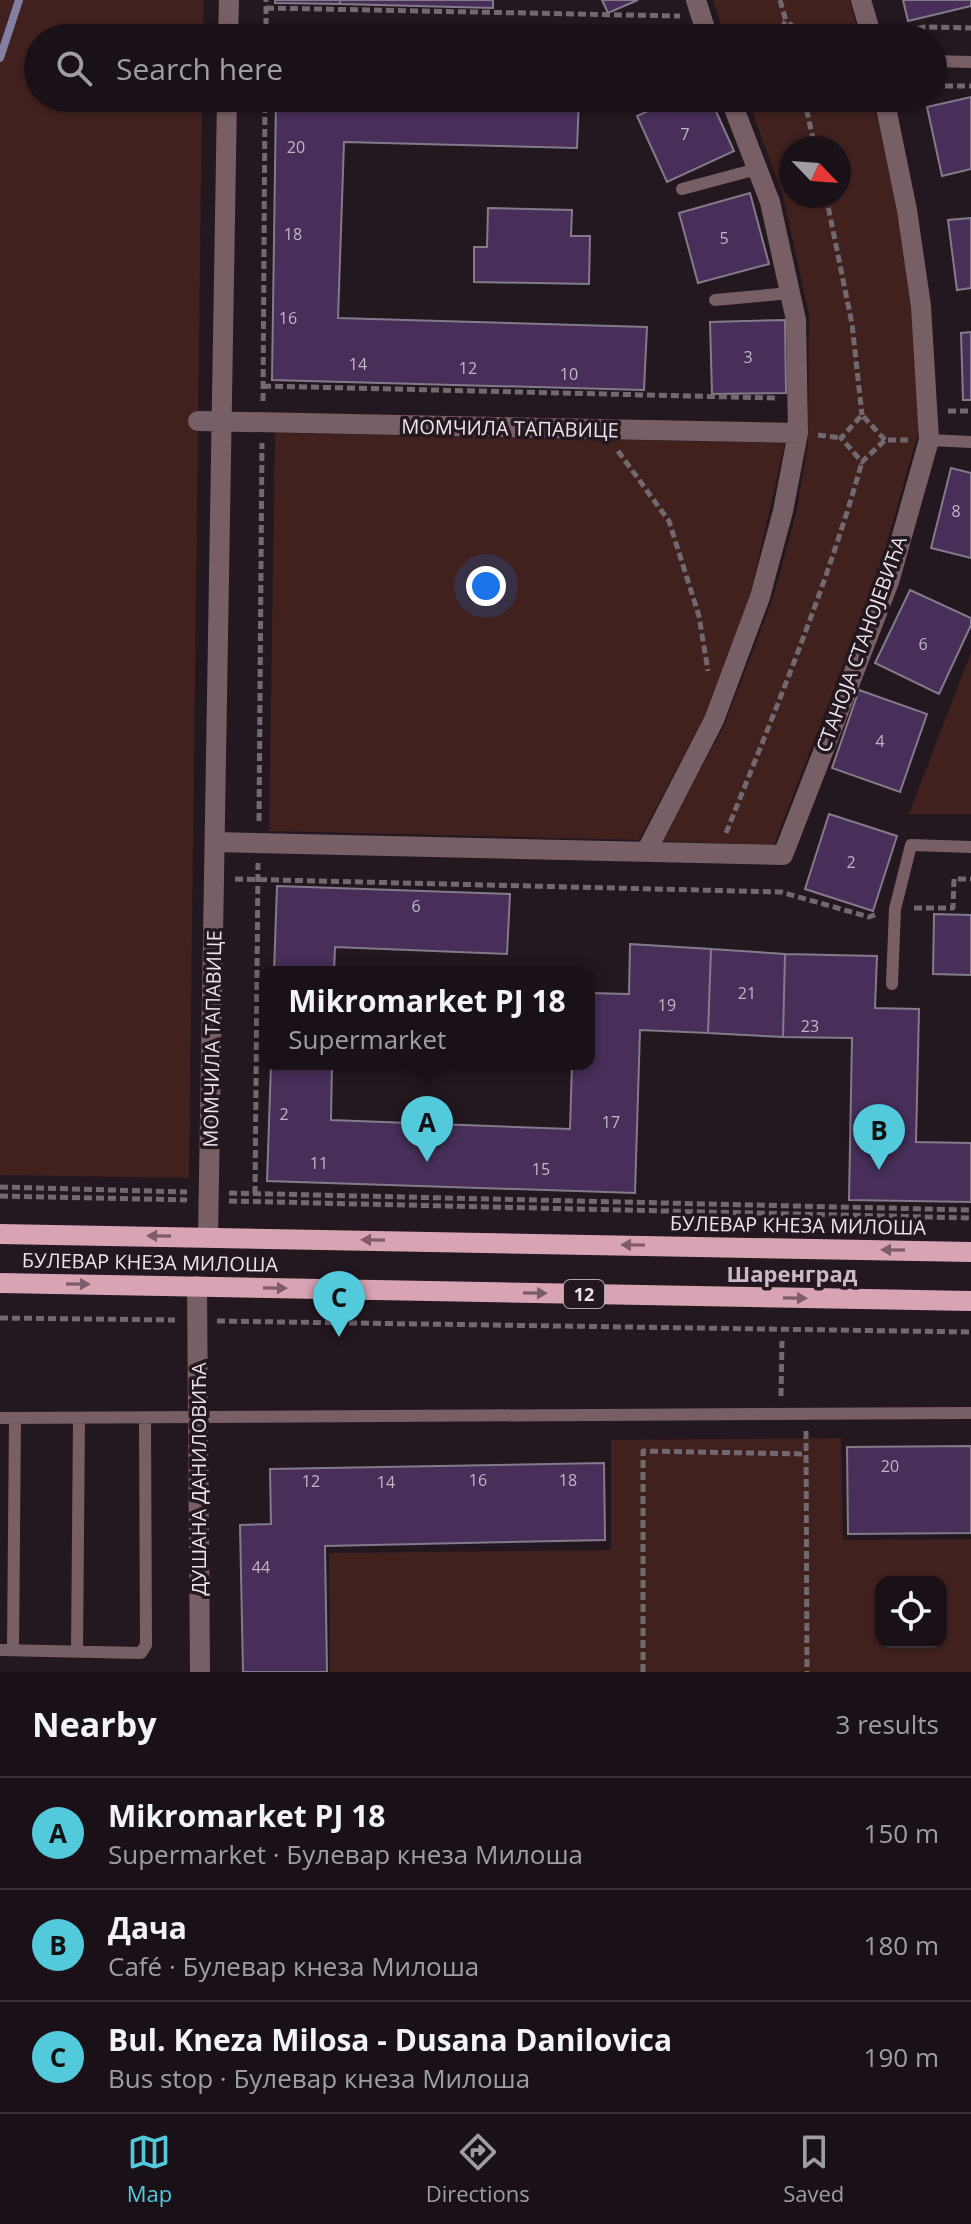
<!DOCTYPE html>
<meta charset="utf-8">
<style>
body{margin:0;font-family:"Open Sans",sans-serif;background:#271f25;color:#f1f3f6}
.controls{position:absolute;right:24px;bottom:24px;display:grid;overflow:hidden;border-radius:16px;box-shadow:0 2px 6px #0004}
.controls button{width:72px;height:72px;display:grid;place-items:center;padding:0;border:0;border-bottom:2px solid #383137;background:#1a1118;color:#f1f3f6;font:40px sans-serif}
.compass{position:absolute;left:779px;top:136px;width:72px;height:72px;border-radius:50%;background:#1a1118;box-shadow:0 2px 6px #0004;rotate:115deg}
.you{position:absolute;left:486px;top:586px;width:28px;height:28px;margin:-20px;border:6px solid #fff;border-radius:50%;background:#1a73e8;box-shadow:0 0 0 12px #1a73e833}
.badge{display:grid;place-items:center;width:52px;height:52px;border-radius:50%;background:#53cadc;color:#111;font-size:26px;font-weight:700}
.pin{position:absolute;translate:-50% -66px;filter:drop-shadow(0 2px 4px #0008)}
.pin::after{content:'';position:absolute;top:42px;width:28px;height:24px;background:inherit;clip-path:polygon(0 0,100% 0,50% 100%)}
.popup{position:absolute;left:259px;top:966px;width:336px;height:104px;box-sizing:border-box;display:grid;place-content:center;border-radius:16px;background:#1a1118;filter:drop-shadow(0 2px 6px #0005);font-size:26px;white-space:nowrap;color:#9f9da2}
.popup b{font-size:30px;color:#f1f3f6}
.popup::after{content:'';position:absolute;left:50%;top:100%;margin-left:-16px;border:16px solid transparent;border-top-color:#1a1118}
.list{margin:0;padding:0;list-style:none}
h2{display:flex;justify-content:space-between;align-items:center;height:104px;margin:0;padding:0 32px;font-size:34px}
h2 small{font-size:26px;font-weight:400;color:#9f9da2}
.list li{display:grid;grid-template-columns:52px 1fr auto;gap:24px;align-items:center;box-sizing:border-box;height:112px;padding:0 32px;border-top:2px solid #383137}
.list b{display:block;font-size:30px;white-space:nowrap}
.list p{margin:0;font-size:26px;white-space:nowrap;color:#9f9da2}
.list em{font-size:26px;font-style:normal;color:#9f9da2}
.icon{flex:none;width:44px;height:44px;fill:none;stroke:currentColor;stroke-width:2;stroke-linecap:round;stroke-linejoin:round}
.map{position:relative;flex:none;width:971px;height:1672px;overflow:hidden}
.search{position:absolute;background:#1a1118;box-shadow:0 2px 6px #0004;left:24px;right:24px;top:24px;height:88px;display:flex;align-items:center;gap:20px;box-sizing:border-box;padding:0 28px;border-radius:44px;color:#9f9da2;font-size:30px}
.sheet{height:440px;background:#1a1118}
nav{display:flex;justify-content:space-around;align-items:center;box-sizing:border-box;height:112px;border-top:2px solid #383137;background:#1a1118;font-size:22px;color:#9f9da2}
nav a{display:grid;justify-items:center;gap:4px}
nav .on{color:#53cadc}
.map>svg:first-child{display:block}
</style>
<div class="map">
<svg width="971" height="1672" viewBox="0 0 971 1672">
<rect width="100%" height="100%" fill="#231720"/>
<!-- green -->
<path fill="#40211e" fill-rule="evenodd" d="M0,0H204L203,38H38V98H202L189,1178L0,1175Z
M713,0H850L859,38H726Z
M747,98H873L899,218L913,311L919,430L878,574L774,845L662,841L724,726L772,601L797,510L808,442L809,315L783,196ZM791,148H839V196H791Z
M275,433L785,443L750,596L704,717L639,840L269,831Z
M971,652V814H909Z
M841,1438L843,1540L971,1539V1672H330L329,1553L611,1550V1440ZM881,1582H941V1642H881Z"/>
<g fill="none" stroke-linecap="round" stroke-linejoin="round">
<!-- stream -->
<path stroke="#827fa2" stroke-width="8" d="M0,58L19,0"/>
</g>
<!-- building -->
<path fill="#472f59" stroke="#837b8a" stroke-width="2" d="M275,0H340V4L275,3Z
M340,0H493V8L340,4Z
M602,0H638L608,13Z
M903,0H971V6L908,21Z
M971,97V169L942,176L927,107Z
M276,98H579L577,148L344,142L338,318L647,327L644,390L272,380Z
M676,98H710L734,151L667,182L637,116Z
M750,193L769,264L698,283L679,213Z
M488,208L572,210L571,236H590L589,284L474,282V247H487Z
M971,218V288L957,290L948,220Z
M785,320L786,393L712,394L710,322Z
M971,332V400H963L961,333Z
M951,468L971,473V558L931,548Z
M910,590L971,618V625L939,694L875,663Z
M859,690L927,714L900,792L832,768Z
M829,814L897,836L873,911L805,889Z
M277,886L510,894L507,954L335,947L334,972H274Z
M934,914L971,915V975L933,974Z
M630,944L711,949L708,1033L640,1030L635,1193L267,1181L271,1064H332L331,1120L570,1129L572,1064H589V993L629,994Z
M711,949L785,954L783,1037L708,1033Z
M785,954L877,956L875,1008L919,1009L916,1142L971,1143V1202L849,1200L852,1038L783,1037Z
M971,1446V1533L848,1534L847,1447Z
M604,1463L605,1540L325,1546L327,1672H243L240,1525L271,1524L270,1469Z"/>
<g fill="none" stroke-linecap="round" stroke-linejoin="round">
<!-- path -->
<path stroke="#726870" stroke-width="5" stroke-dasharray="8 4" stroke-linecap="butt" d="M780,0L786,21
M266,8L680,16
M894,34L925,27L971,28
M266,38V0
M774,38L786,21L809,38
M933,86H971
M804,98L815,148
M826,196L852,324L862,415
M263,386L776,398
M263,401L265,98
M948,411H971
M818,435L841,438
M885,440L862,415L841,438L862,462L885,440H908
M618,451L669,521L699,616L708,671
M259,821L262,443
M726,833C775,711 826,589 862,462
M235,879L781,892L869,917L877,914
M914,908H953L954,879H971
M0,1187L187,1192
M229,1193L971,1210
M255,1194L258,863
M0,1196L187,1200
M229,1201L971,1218
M0,1318L175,1320
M217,1321L971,1332
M781,1396L782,1341
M806,1431L807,1672
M643,1672V1451L805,1454"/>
<!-- lane -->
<path stroke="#785f66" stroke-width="12" d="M933,61L971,62
M682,189L757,169
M715,300L790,293
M929,440L971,442
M892,984L895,909L911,845L971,847
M0,1418L971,1413
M0,1650L141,1653L146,1645L145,1418
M13,1650L15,1418
M77,1651L79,1418"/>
<!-- street -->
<path stroke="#785f66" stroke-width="20" d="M696,0L708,38
M861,0L872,38
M228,38L229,0
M198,421L798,433
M215,842L783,855L889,582L929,440L921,306L907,210L884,98
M646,852L714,720L760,597L783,511L798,433L796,320L770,202L730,98
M208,1237L227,98
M197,1286L200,1672"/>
<!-- primary -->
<path stroke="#d8a3b3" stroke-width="20" d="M0,1234L971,1252
M0,1283L971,1301"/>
</g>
<!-- one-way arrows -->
<defs><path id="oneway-solid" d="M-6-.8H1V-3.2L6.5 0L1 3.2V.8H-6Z" transform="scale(2)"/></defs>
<g fill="#7e5d6a">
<use href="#oneway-solid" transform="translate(159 1236) rotate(-179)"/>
<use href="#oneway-solid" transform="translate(373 1240) rotate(-179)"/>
<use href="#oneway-solid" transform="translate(633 1245) rotate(-179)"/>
<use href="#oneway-solid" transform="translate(893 1250) rotate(-179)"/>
<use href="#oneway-solid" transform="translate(78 1284) rotate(1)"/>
<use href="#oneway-solid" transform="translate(275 1288) rotate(1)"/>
<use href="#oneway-solid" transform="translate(535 1293) rotate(1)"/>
<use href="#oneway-solid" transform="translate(795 1298) rotate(1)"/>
</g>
<g text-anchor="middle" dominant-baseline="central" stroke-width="7" stroke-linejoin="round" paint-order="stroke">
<!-- number labels -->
<g font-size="16" fill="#c2b6c5">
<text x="685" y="134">7</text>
<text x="296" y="147">20</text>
<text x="293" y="234">18</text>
<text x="724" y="238">5</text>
<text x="288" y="318">16</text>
<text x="748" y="357">3</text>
<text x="358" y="364">14</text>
<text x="468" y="368">12</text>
<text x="569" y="374">10</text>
<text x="956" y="511">8</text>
<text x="923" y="644">6</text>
<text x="880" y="741">4</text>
<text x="851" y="862">2</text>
<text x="416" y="906">6</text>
<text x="747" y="993">21</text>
<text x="667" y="1005">19</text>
<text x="810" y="1026">23</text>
<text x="284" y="1114">2</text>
<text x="611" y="1122">17</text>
<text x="319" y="1163">11</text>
<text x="541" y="1169">15</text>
<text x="890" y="1466">20</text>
<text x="478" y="1480">16</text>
<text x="568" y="1480">18</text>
<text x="311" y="1481">12</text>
<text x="386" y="1482">14</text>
<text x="261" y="1567">44</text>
</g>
<!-- shield labels -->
<rect fill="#231720" stroke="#afa6ad" stroke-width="2" x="564" y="1280" width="40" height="28" rx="6"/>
<g font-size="18" font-weight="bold" fill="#ebe3e9">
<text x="584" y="1294">12</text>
</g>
<!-- street labels -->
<g font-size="20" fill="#ebe3e9" stroke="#231720">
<text transform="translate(510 428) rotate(1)">МОМЧИЛА ТАПАВИЦЕ</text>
<text transform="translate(861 644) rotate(-70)">СТАНОЈА СТАНОЈЕВИЋА</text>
<text transform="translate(212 1039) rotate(-89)">МОМЧИЛА ТАПАВИЦЕ</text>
<text transform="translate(798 1225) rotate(1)">БУЛЕВАР КНЕЗА МИЛОША</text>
<text transform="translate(150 1262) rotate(1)">БУЛЕВАР КНЕЗА МИЛОША</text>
<text transform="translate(198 1479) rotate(-90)">ДУШАНА ДАНИЛОВИЋА</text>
</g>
<!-- neighbourhood labels -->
<g font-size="22" font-weight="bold" fill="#cab9c6" stroke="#231720">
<text x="792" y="1273">Шаренград</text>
</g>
</g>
</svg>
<div class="controls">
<button><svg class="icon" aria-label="locate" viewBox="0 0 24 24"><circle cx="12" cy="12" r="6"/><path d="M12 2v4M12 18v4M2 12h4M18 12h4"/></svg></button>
</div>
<svg class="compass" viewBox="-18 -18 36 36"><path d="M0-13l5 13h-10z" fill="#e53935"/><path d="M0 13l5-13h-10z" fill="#9f9da2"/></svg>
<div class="you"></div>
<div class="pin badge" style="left:427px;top:1162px">A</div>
<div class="popup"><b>Mikromarket PJ 18</b>Supermarket</div>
<div class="pin badge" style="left:879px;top:1170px">B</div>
<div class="pin badge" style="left:339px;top:1337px">C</div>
<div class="search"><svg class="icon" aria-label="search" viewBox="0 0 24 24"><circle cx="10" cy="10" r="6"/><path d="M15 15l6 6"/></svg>Search here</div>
</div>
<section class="sheet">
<h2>Nearby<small>3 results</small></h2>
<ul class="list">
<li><span class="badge">A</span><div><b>Mikromarket PJ 18</b><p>Supermarket · Булевар кнеза Милоша</p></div><em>150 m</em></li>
<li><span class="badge">B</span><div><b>Дача</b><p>Café · Булевар кнеза Милоша</p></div><em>180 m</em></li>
<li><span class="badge">C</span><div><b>Bul. Kneza Milosa - Dusana Danilovica</b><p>Bus stop · Булевар кнеза Милоша</p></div><em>190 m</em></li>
</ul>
</section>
<nav>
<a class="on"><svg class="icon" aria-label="map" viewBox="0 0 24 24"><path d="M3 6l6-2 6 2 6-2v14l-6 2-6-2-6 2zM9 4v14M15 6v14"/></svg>Map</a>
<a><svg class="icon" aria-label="directions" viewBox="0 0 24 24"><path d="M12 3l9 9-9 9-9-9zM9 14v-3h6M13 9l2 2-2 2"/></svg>Directions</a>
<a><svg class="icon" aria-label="saved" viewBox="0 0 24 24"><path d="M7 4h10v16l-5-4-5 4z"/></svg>Saved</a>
</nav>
